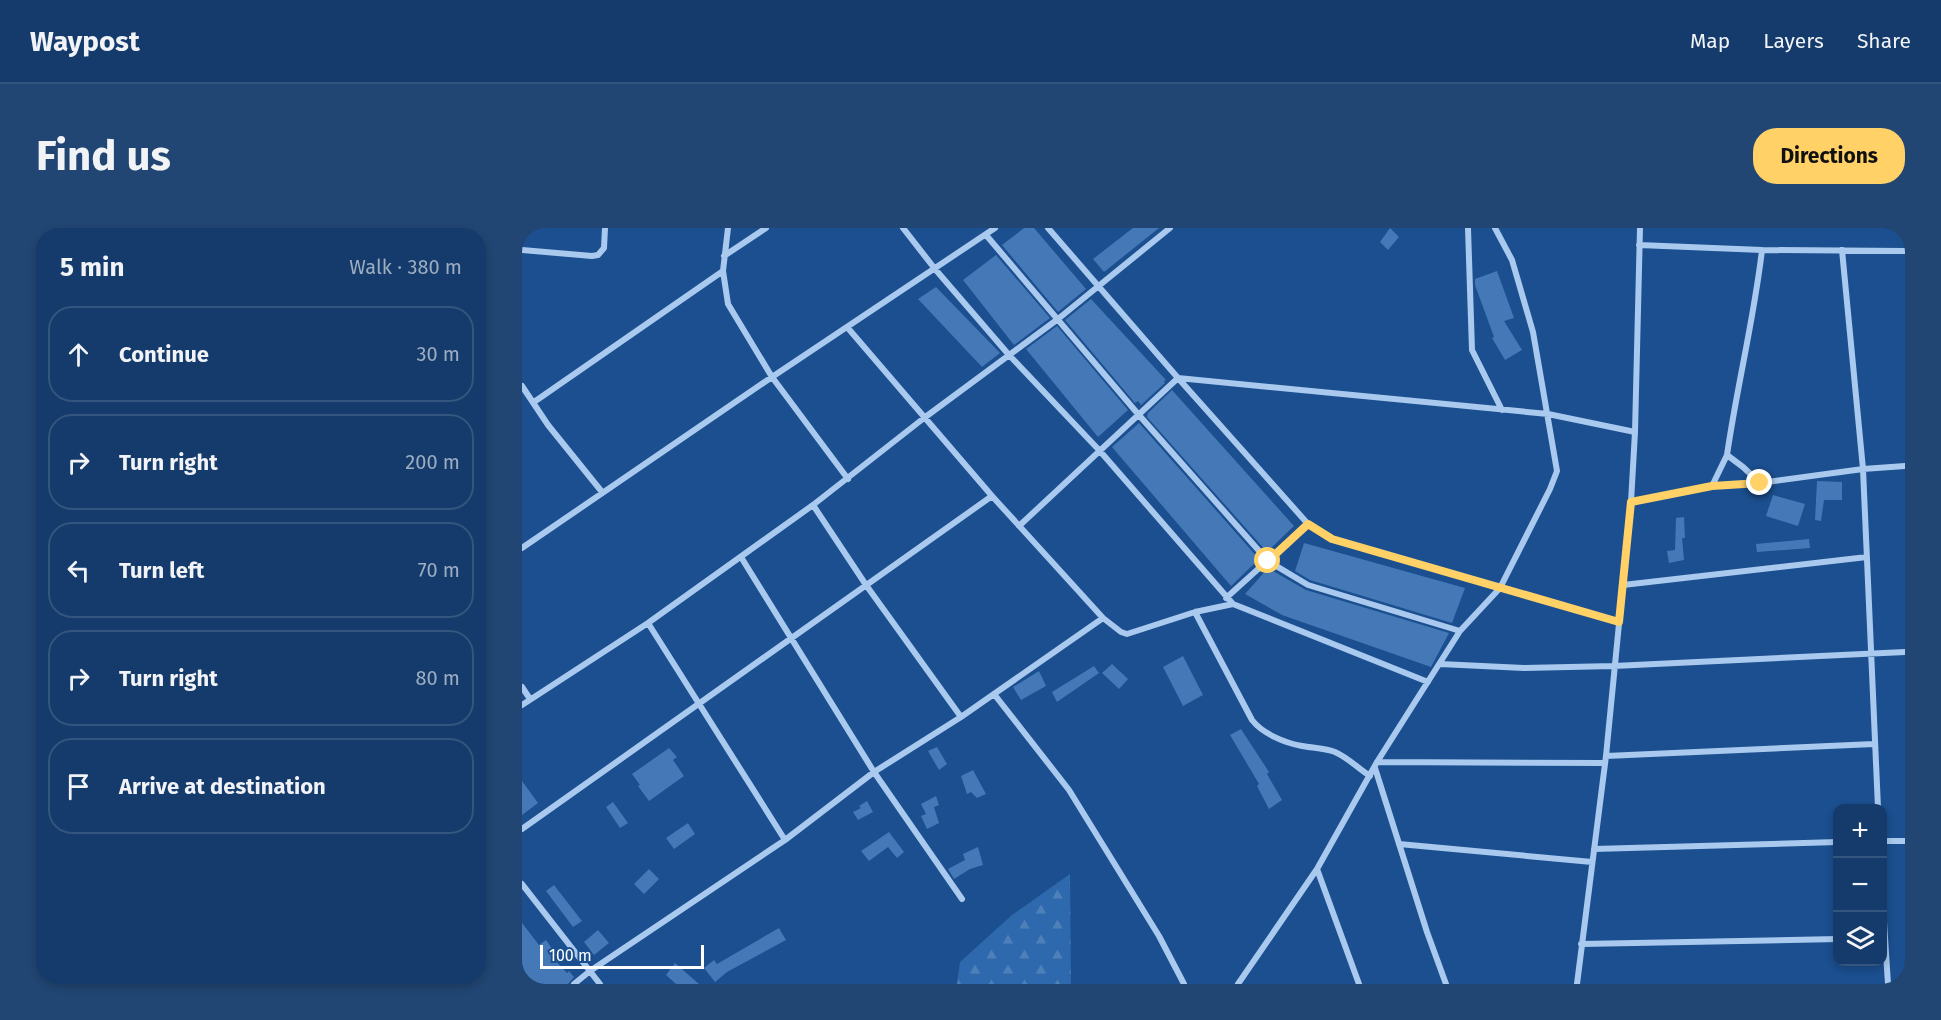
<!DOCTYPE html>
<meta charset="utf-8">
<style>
body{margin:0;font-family:"Fira Sans",sans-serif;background:#214673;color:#f1f3f6}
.controls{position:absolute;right:18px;bottom:18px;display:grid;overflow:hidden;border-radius:12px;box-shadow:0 3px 9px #0003}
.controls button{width:54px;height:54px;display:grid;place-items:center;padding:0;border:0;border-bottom:2px solid #33557e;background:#143b6b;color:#f1f3f6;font:30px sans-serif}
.scale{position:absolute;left:18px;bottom:15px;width:164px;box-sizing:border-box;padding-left:6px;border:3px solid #fff;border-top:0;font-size:16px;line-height:21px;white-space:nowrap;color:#fff;-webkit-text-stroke:4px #1b4f8f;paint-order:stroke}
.stop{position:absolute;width:18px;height:18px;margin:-14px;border:4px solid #ffd166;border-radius:50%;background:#fff}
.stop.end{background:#ffd166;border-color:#fff;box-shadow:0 2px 6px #0008}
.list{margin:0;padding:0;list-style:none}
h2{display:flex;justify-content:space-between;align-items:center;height:78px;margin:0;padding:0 24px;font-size:26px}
h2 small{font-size:20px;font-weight:400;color:#9dadc1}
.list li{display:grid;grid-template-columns:39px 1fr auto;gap:18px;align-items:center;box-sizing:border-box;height:96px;margin:0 12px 12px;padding:0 12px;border:2px solid #33557e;border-radius:24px}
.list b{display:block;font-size:22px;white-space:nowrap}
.list em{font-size:20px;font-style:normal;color:#9dadc1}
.icon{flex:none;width:33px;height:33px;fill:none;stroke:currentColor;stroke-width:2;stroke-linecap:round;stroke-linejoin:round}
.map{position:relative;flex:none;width:1383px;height:756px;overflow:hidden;border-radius:24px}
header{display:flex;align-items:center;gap:36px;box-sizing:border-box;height:84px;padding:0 30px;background:#143b6b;border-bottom:2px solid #33557e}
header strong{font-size:28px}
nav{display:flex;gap:33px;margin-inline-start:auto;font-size:21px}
.intro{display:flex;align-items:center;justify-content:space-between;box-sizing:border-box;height:144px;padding:0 36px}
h1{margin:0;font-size:42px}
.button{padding:15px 27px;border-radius:24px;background:#ffd166;color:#111;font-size:21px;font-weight:700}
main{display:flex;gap:36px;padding:0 36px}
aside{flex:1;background:#143b6b;border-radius:24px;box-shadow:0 3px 9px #0003}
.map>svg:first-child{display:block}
</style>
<header>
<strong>Waypost</strong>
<nav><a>Map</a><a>Layers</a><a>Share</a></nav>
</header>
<div class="intro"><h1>Find us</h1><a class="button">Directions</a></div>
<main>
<aside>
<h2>5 min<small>Walk · 380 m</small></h2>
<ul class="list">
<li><svg class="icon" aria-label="ahead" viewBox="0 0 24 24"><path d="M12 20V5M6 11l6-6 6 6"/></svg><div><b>Continue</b></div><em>30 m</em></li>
<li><svg class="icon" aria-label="right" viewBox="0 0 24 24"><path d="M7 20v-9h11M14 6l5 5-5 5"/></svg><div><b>Turn right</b></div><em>200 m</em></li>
<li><svg class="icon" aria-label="left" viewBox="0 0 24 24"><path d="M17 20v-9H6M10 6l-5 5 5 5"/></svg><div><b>Turn left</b></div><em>70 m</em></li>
<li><svg class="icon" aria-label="right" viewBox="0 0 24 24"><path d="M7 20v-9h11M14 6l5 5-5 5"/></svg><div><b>Turn right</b></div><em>80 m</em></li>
<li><svg class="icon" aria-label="arrive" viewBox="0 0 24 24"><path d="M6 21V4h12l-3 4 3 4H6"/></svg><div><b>Arrive at destination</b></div></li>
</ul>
</aside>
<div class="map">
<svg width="1383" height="756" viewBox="0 0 1383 756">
<defs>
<pattern id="forest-firs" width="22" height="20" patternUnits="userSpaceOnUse" patternTransform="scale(1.5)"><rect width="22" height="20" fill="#2e69ad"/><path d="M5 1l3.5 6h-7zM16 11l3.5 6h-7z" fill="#4d80b9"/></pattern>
</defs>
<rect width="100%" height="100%" fill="#1b4f8f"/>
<!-- forest -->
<path fill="url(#forest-firs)" d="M548,646L549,756H435L438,734L490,687Z"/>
<!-- building -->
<path fill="#4478b7" d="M502,0H512L564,61L536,84L480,17Z
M611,0H637L582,44L571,31Z
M868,0L877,9L866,22L858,14Z
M474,27L528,90L492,117L441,52Z
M975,43L992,90L982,93L1000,122L983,132L970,110L972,109L953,57V51Z
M414,59L478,125L460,139L396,71Z
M569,71L644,152L642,153L643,155L619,177L616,173L613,175L543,92Z
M535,98L606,182L576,209L504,121Z
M650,162L772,298L745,324L625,189L626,185Z
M617,195L737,331L709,358L590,219Z
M1295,253L1320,254V272H1302L1299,293L1293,292Z
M1251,267L1283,276L1276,298L1244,288Z
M1162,289L1163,310H1160L1162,332L1147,335L1145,323L1153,322L1154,290Z
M1287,311L1288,320L1235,324L1234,316Z
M782,315L943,360L930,395L788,352L773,343Z
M746,340L784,362L927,405L909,439L760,387L723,366Z
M661,428L681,467L661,478L641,439Z
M590,436L606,451L597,461L580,445Z
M572,438L577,445L535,474L530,464Z
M517,443L524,458L499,472L491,459Z
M719,501L747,544L745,546L760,572L747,581L735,558L737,556L708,507Z
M415,519L425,536L417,542L406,523Z
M147,520L155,529L151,532L162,548L127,573L116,558L118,557L110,546Z
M451,542L464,566L455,570L449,564L445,566L439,548Z
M0,553L16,575L0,587Z
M414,568L417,577L412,579L417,595L405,601L399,588L404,586L399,576Z
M345,573L351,584L336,592L331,584L339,580L337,578Z
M91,574L106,595L98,600L84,579Z
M166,595L173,606L152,621L144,610Z
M367,604L382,624L375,630L366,619L347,633L339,623Z
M456,619L461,637L448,641L432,651L426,641L443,632L441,626Z
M127,641L137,651L122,666L112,656Z
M32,657L60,693L51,699L24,663Z
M0,695L17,717L24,712L33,725L29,728L45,745L47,743L52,749L46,756H0Z
M257,700L264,712L205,744L193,754L182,740L192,732L195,736Z
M76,702L87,715L72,727L62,714Z
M153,735L177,756H154L144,747Z"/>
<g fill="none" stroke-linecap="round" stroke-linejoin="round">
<!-- minor -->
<path stroke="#a9c9ee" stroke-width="6" d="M206,0L201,43L206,76L250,149L326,251
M381,0L413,41L487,127L577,222L711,376L906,454
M526,0L656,150L786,296L810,311L1097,394
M946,0L950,122L980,182
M464,7L616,186L746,333L786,357L938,403
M1117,17L1240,22L1383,23
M0,22L70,28L76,27L82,20L83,0
M1320,22L1341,241L1356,580
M202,28L244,0
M325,99L470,268L581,390
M0,158L26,197L80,264
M12,174L201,43
M1238,255L1221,239L1205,227C1215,158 1232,91 1240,22
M1190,258L1205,227
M1109,274L1190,258L1238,255L1341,241L1383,238
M291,277L344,357L439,489
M497,298L656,150L1026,186L1113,204
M0,320L250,149L473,0
M219,329L352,544L440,671
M1101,357L1345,329
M704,370L786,296
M673,384L730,492C741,506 763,515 780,518C791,520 802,520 813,524C825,529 837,541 848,548
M126,395L263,612
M918,436L1002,440L1092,438L1383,424
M0,459L8,471
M472,466L547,562L637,708L662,756
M0,477L126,395L291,277L402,190L536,91L648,0
M1084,528L1352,516
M855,534L1083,535
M853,540L905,704L924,756
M0,601L470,268
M1360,613H1383
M877,616L1070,634
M1072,621L1316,614
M795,641L837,756
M0,656L78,756
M1360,663L1366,756
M1059,716L1316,711
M52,756L68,743L263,612L352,544L439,489L581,390L599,404L605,406L673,384L711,376
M716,756L795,641L855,534L938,403L978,360L1028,261L1035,243L1011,104L990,32L973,0
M1055,756L1084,528L1109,274L1113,204L1118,0"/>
</g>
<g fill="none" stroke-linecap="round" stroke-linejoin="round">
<!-- route -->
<path stroke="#ffd166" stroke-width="8" d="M746,333L786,296L810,311L1097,394L1109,274L1190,258L1238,255"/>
</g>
</svg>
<div class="controls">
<button>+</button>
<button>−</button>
<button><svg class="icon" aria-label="layers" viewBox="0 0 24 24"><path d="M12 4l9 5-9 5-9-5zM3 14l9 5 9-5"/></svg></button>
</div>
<div class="scale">100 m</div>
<div class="stop" style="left:746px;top:333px"></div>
<div class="stop end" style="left:1238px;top:255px"></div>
</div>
</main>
